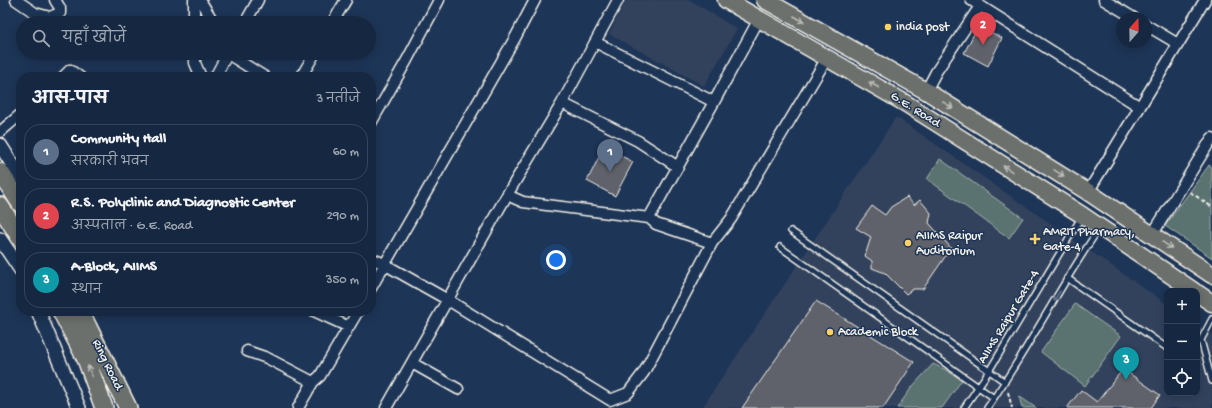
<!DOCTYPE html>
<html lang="hi">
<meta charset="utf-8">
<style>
body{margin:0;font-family:"Gochi Hand","Playpen Sans Deva",sans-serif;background:#23344c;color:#f1f3f6}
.controls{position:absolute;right:12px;bottom:12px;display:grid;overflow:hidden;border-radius:8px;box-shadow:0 2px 10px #0003}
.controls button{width:36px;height:36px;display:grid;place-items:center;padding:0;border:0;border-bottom:1px solid #35445a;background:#162841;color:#f1f3f6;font:20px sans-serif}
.compass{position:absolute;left:1116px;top:12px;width:36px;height:36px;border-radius:50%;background:#162841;box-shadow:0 2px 10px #0003;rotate:20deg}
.you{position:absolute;left:556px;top:260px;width:14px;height:14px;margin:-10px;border:3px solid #fff;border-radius:50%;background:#1a73e8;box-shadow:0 0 0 6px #1a73e833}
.badge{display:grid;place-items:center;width:26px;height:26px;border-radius:50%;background:#8c9099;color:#fff;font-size:13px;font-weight:700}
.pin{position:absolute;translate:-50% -33px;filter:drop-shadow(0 1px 2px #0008)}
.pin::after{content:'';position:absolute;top:21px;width:14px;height:12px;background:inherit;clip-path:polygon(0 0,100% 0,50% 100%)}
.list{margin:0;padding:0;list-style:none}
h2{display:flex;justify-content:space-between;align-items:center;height:52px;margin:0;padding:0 16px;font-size:17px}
h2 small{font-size:13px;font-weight:400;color:#9ea6b1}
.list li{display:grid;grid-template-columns:26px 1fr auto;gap:12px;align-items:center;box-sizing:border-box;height:56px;margin:0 8px 8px;padding:0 8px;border:1px solid #35445a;border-radius:16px}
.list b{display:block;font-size:15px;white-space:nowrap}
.list p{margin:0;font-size:13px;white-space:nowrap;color:#9ea6b1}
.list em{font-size:13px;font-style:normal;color:#9ea6b1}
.icon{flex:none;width:22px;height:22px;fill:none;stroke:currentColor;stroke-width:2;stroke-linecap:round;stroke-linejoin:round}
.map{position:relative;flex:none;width:1212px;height:408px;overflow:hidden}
.search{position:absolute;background:#162841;box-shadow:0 2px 10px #0003;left:16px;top:16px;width:360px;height:44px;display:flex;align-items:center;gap:10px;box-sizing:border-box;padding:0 14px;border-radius:22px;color:#9ea6b1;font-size:15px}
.panel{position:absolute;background:#162841;box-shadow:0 2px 10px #0003;left:16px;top:72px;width:360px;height:244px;border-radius:16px}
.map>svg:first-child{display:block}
</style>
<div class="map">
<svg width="1212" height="408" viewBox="0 0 1212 408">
<rect width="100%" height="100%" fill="#1d3557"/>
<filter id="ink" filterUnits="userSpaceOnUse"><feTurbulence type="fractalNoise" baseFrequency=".025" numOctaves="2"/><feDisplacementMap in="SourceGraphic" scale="8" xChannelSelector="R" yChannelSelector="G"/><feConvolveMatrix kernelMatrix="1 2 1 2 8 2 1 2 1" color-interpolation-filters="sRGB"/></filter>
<g filter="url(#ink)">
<!-- built -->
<path fill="#31425d" d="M626,0H690L737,29L704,86L609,34Z
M896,117L1167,304V393H1197V324L1212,335V408H702Z"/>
<!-- green -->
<path fill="#5a7370" stroke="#a7b2ac" d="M940,159L1023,218L1009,238L927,179Z
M1209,165L1212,167V258L1165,226Z
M1075,304L1121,336L1085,386L1041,352Z
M933,364L946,370L962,380L942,408H897L912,387Z
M1019,396L1036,408H1022Z"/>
<!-- building -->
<path fill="#5f626a" stroke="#f4f1e8" d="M978,26L1002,38L988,66L964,53Z
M604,147L633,162L615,196L587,181Z
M907,197L914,205L920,200L931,213L929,223L951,248L923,289H913L906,294L885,273L872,268V261L865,256L871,237L856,228L872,206L885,215L891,207Z
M816,301L914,362L883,408H742Z
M1123,369L1160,395L1151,408H1067L1081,390L1097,402Z"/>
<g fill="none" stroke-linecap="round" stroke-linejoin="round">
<!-- service casing -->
<g stroke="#f4f1e8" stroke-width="8">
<path id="service" d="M791,231L1005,382
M780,247L994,398
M1067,278L1167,348
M1212,319L1201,340L1212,381
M964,408L989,371L1082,216
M987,408C1028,350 1059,287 1099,229"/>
</g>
<!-- minor casing -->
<g stroke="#f4f1e8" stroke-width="13">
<path id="minor" d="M16,0L35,13L50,17L60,13V8L55,0
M194,0V23
M200,0L214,23
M971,0L1140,107
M1104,0L1134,18
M245,23L258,0
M332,23L346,0
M1146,25L1178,44
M595,42L714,102
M195,53V63L201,77
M228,54L265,77
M63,77L70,70L80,77
M215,77L228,53
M301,77L315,53
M926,91L936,72L980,6
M562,103L638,141L678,167
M371,123L407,60L439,0
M0,132L21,114
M1088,192L1205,0
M507,195L523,202L649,218L656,224L712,243
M649,218L714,102L759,19
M1152,235L1212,138
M371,258L384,264L448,300L610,400L628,393L644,372L712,243L731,219L827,58
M371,288L515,38L535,0
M314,311L349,327
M247,351L267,358L313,382
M412,363L458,389
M298,408L313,382L320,376L358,311
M386,408L507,195L562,103L618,0"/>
</g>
<!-- tertiary casing -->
<g stroke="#f4f1e8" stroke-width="16">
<path id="tertiary" d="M0,145L21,178
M0,239L21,270
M38,311L79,408"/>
</g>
<!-- primary casing -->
<g stroke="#f4f1e8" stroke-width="19">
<path id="primary" d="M726,0L905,103L1082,215L1194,291
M765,0L926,91L1088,192L1212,275
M1197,293L1212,303"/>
</g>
<!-- trunk casing -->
<g stroke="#f4f1e8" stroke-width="20">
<path id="trunk" d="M0,172L21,204
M0,206L21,239
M61,311L86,359L104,408
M80,311L128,408"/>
</g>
<!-- path -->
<path stroke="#f4f1e8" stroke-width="2" stroke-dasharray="4 3" stroke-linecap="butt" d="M1190,192L1212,207
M1008,392L1012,408"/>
<!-- service -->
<use href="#service" stroke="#1d3557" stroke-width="5"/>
<!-- minor -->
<use href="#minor" stroke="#1d3557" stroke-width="10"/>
<!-- tertiary -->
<use href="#tertiary" stroke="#1d3557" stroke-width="13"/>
<!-- primary -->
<use href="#primary" stroke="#6c706d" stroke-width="16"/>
<!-- trunk -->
<use href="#trunk" stroke="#6c706d" stroke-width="17"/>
</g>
<!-- one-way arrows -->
<defs><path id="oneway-shaft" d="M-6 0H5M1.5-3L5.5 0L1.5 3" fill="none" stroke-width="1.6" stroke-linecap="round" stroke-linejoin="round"/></defs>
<g stroke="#bebdb7">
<use href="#oneway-shaft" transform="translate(799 19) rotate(30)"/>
<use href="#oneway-shaft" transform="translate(874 85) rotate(-150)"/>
<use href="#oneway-shaft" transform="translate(948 105) rotate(32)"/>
<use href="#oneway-shaft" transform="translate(1008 169) rotate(-148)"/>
<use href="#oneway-shaft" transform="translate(1059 173) rotate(32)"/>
<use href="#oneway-shaft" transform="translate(1167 245) rotate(34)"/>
<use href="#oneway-shaft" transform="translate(90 371) rotate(-111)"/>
</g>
<use stroke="#68778a" href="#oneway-shaft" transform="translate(1057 296) rotate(121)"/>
</g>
<!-- markers -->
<g fill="#ffd166" stroke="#1d3557" stroke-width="1.5">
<circle cx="888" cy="27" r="4"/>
<path d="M1033 233h4v4h4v4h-4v4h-4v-4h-4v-4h4z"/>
<circle cx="908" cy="243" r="4"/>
<circle cx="830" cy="332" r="4"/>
</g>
<g text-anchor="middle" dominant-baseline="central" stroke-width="3" stroke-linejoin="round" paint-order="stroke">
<!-- poi labels -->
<g font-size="13" fill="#f4f1e8" stroke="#1d3557" text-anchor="start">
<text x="896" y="27">india post</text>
<text x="1043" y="232">AMRIT Pharmacy,<tspan x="1043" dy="15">Gate-4</tspan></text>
<text x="916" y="236">AIIMS Raipur<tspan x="916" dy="15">Auditorium</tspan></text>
<text x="838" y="332">Academic Block</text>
</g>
<!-- street labels -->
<g font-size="13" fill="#f4f1e8" stroke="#1d3557">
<text transform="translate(915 110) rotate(32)">G.E. Road</text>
<text transform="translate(1009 317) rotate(-59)">AIIMS Raipur Gate-4</text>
<text transform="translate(107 365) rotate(64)">Ring Road</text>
</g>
</g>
</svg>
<div class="controls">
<button>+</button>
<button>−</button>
<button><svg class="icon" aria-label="locate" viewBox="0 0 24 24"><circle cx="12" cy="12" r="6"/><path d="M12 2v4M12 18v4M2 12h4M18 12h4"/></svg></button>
</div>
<svg class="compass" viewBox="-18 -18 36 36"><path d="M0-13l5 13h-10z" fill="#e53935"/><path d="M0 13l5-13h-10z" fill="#9ea6b1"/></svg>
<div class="you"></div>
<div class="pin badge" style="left:610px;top:172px;background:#5c6f8a">1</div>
<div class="pin badge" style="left:983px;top:45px;background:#e0444e">2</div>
<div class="pin badge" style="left:1126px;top:380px;background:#0f9aa8">3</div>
<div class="search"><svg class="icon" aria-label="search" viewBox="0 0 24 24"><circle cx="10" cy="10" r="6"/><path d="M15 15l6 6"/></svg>यहाँ खोजें</div>
<section class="panel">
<h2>आस-पास<small>3 नतीजे</small></h2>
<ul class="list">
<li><span class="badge" style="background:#5c6f8a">1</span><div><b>Community Hall</b><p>सरकारी भवन</p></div><em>60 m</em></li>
<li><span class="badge" style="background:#e0444e">2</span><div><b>R.S. Polyclinic and Diagnostic Center</b><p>अस्पताल · G.E. Road</p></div><em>290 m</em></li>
<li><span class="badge" style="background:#0f9aa8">3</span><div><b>A-Block, AIIMS</b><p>स्थान</p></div><em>350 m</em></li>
</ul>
</section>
</div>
